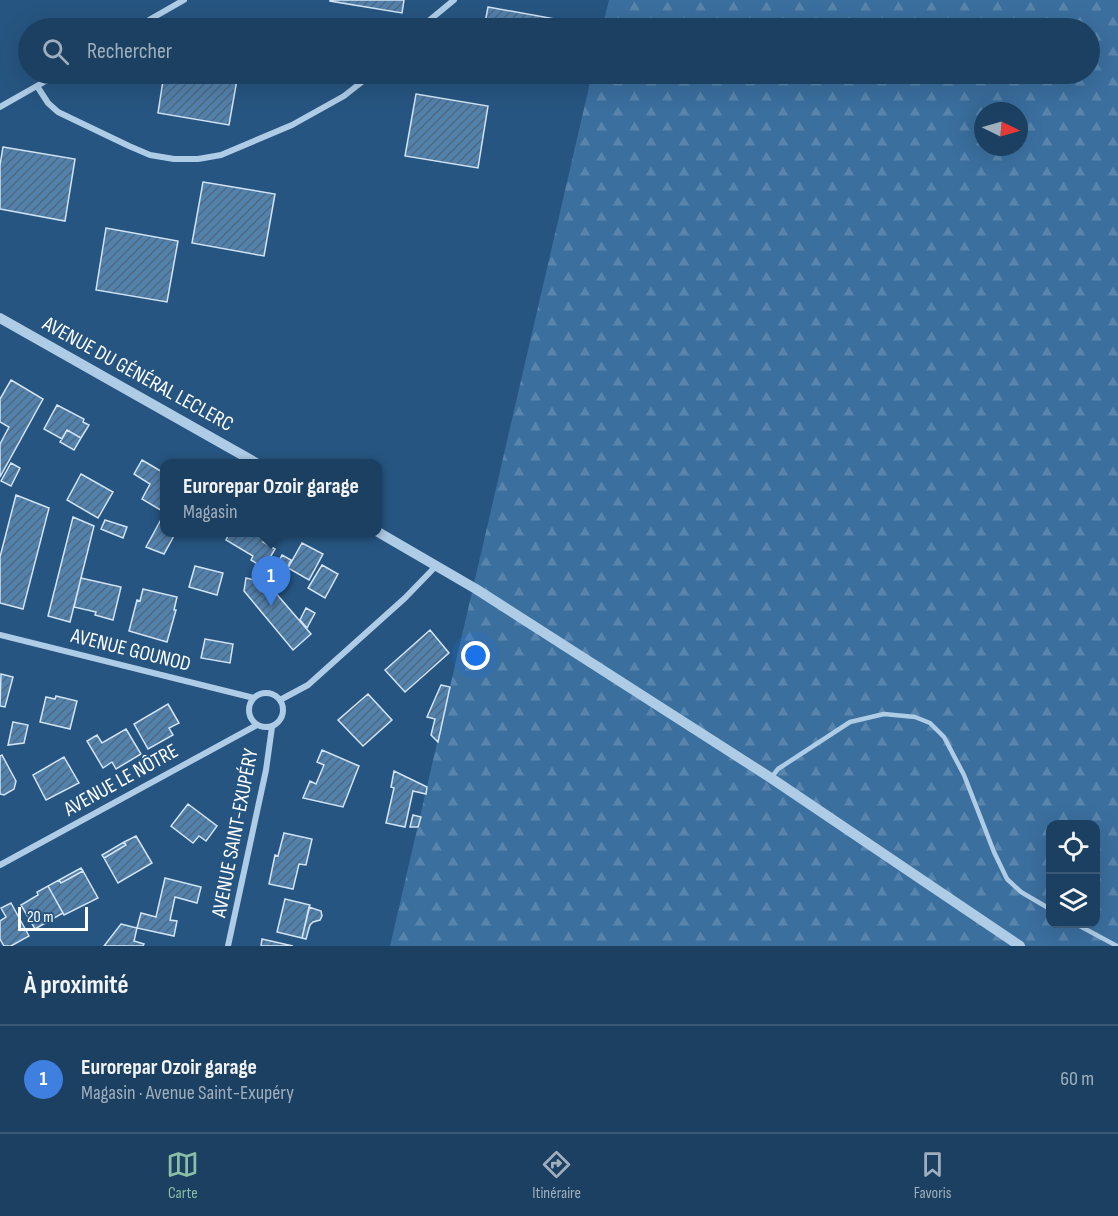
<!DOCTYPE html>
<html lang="fr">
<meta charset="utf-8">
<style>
body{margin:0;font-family:"Sofia Sans Condensed",sans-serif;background:#254767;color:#f1f3f6}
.controls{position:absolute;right:18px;bottom:18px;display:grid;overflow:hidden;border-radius:12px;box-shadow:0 6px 24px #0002}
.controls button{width:54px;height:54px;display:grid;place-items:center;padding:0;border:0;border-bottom:2px solid #3a5976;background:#1c4061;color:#f1f3f6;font:30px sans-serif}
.compass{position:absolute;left:974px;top:102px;width:54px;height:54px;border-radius:50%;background:#1c4061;box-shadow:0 6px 24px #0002;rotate:95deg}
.scale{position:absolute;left:18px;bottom:15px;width:70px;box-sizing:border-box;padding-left:6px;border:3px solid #fff;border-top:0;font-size:16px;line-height:21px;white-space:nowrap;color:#fff;-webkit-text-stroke:4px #265581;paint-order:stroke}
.you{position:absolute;left:476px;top:656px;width:21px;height:21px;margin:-15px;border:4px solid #fff;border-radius:50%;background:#1a73e8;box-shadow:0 0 0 9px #1a73e833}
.badge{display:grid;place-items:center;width:39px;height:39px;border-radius:50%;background:#8abfa5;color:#fff;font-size:20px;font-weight:700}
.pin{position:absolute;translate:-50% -50px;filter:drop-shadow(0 2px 3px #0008)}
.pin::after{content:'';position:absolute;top:32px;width:21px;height:18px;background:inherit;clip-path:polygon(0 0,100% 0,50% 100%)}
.popup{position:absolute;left:160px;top:459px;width:222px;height:78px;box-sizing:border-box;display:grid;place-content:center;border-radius:12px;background:#1c4061;filter:drop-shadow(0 2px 4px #0005);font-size:20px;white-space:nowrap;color:#a0afbd}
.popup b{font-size:22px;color:#f1f3f6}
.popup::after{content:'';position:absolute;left:50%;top:100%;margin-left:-12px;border:12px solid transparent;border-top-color:#1c4061}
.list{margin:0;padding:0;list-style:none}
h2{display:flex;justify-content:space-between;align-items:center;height:78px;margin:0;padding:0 24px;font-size:26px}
h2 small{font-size:20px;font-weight:400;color:#a0afbd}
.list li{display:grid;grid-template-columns:39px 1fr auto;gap:18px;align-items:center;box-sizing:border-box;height:108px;padding:0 24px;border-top:2px solid #3a5976}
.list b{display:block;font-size:22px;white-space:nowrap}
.list p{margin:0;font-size:20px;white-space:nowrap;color:#a0afbd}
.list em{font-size:20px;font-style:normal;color:#a0afbd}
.icon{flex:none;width:33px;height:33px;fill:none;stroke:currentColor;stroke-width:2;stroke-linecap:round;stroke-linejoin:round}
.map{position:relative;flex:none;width:1118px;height:946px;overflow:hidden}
.search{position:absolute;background:#1c4061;box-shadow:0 6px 24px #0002;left:18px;right:18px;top:18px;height:66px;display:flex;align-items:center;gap:15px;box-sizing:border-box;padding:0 21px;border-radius:33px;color:#a0afbd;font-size:22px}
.sheet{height:186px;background:#1c4061}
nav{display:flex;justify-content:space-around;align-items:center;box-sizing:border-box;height:84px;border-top:2px solid #3a5976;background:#1c4061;font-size:16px;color:#a0afbd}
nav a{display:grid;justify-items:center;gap:3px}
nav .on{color:#8abfa5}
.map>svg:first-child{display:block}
</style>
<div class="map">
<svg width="1118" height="946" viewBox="0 0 1118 946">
<defs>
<pattern id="forest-firs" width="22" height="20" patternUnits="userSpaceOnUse" patternTransform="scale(1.5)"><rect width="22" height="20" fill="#3b6f9e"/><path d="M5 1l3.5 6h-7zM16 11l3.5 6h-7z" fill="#5885ad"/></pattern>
<pattern id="building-hatch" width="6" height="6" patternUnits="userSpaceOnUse" patternTransform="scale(1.5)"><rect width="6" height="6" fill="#5281ac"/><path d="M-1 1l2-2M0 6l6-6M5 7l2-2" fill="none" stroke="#4f6981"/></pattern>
</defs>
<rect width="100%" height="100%" fill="#265581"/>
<!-- forest -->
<path fill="url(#forest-firs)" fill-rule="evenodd" d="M609,0H1118V946H390L592,74H1090V28H602ZM983,111H1019V147H983ZM1050,824H1096V924H1050Z"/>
<!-- building -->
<path fill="url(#building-hatch)" stroke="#d1e4f5" stroke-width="1.5" d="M330,0H404L402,13L330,1Z
M488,7L561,20L559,28H484Z
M164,74H238L229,125L158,113Z
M506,74H551L550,81Z
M416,94L488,106L478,168L405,156Z
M3,147L75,159L65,221L0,209V165Z
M203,182L275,194L264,256L192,243Z
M106,228L178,241L167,302L96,290Z
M11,380L43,399L0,477V444L9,427L0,422V399Z
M57,405L84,419L83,422L89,425L81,438L67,430L62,439L44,429Z
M67,430L81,438L74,450L60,442Z
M142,460L164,473V512L142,499L150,484L134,474Z
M11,463L20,468L11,486L1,481Z
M81,474L113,492L98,518L67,500Z
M16,495L49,508L23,609L0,603V557Z
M164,514V532H176L164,554L146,547Z
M73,517L94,526L70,622L48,616Z
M105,520L127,527L123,538L101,529Z
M230,532H269L263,542L275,549L264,568L251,560L253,556L226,540Z
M302,543L323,554L309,580L288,568Z
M282,555L291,560L274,591L267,583Z
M322,565L338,574L325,598L308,588Z
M195,566L223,573L217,595L189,587Z
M81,578L121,587L113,620L95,615L96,612L74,607Z
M246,578L267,583L311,634L293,650L244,591Z
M143,589L177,597L174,610H176L167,642L129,631L137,600L140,601Z
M306,608L315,613L307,628L300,620Z
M430,630L449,653L405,692L385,670Z
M205,639L233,644L230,663L201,658Z
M1,674L13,677L5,707L0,706Z
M441,685L450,687L438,742L431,735L435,719L427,717Z
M368,694L392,720L363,746L338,720Z
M56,696L77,701L70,729L40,722L46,697L55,699Z
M168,704L179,723L169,728L173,735L148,749L134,724Z
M13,722L28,725L24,743L8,745Z
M126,729L141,754L116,769L112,762L103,768L87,741L97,735L102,743Z
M322,750L359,766L343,807L303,798L310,781L316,784L324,765L317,762Z
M2,755L16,781L14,789L4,795L0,794V756Z
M64,757L79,783L46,800L33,775Z
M394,771L427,787L426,794L413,791L405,827L386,823L394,788L391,787Z
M188,804L217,826L206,841L199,836L193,843L171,826Z
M413,815L421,817L418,827H410Z
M284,833L312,839L306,865L299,864L293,889L269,884L275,855L278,856Z
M136,836L152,863L118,883L104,858L126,845L124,842Z
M124,842L126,845L104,858L102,855Z
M81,868L83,871L61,883L59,880Z
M83,871L98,898L64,915L48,886L59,880L61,883Z
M165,878L201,887L197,903L175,897L170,920L177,921L174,936L137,928L141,913L156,917Z
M48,886L63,913L35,929L21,905L38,895L37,892Z
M285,899L310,905L302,938L277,932Z
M11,903L29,936L11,946H4L0,939V921L6,917L1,908Z
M309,907L321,911L322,916L320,920L313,922L310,925L306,939L302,938Z
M121,924L137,928L134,941L144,944L143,946H104Z
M262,939L293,946H261Z"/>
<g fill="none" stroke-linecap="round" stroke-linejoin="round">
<!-- service -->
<path stroke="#aecce6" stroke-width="4.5" d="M771,778L778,769L850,722L884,714L915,717L930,723L944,737L964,775L994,852L1007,879L1021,892L1050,909
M1076,924L1117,946"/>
<!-- minor -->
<path stroke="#aecce6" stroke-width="6" d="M135,28L184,0
M420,28L454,0
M37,86L48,103L58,112L129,146L150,155L174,159H198L221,155L292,125L344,96L372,74
M0,107L58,74
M0,635L254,698
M249 710a17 17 0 1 1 34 0a17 17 0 1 1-34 0Z
M280,700L308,685L405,598L436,566
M0,865L257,725
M228,946L266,770L272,727"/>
<!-- tertiary -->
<path stroke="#aecce6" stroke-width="10" d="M0,318L258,464
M378,532L476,589L771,778L1020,946"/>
</g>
<g text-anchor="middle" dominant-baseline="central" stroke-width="4.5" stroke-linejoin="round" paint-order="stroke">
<!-- street labels -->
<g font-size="21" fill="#fff" stroke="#265581">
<text transform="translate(138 374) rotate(29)">AVENUE DU GÉNÉRAL LECLERC</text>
<text transform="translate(131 650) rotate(14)">AVENUE GOUNOD</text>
<text transform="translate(121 780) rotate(-29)">AVENUE LE NÔTRE</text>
<text transform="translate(235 833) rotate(-79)">AVENUE SAINT-EXUPÉRY</text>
</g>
</g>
</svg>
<div class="controls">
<button><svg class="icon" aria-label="locate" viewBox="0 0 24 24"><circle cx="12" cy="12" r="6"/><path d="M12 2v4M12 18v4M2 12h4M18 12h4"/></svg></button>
<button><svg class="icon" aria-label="layers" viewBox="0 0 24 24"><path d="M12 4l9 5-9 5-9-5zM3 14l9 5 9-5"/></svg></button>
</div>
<svg class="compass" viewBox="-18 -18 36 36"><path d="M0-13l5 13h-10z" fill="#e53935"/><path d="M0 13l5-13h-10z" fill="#a0afbd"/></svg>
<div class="scale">20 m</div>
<div class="you"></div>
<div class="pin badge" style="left:271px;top:606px;background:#3f7fe0">1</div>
<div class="popup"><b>Eurorepar Ozoir garage</b>Magasin</div>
<div class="search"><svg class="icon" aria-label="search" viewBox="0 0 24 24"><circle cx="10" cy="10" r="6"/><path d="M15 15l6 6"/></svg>Rechercher</div>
</div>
<section class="sheet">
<h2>À proximité<small></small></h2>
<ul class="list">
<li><span class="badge" style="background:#3f7fe0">1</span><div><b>Eurorepar Ozoir garage</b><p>Magasin · Avenue Saint-Exupéry</p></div><em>60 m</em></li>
</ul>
</section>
<nav>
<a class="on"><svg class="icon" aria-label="map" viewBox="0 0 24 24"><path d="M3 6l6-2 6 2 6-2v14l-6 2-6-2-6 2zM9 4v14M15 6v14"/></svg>Carte</a>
<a><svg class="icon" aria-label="directions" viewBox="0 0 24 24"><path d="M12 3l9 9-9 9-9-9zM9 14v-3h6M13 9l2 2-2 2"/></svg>Itinéraire</a>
<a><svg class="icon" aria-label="saved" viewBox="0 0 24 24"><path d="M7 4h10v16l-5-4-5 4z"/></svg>Favoris</a>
</nav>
